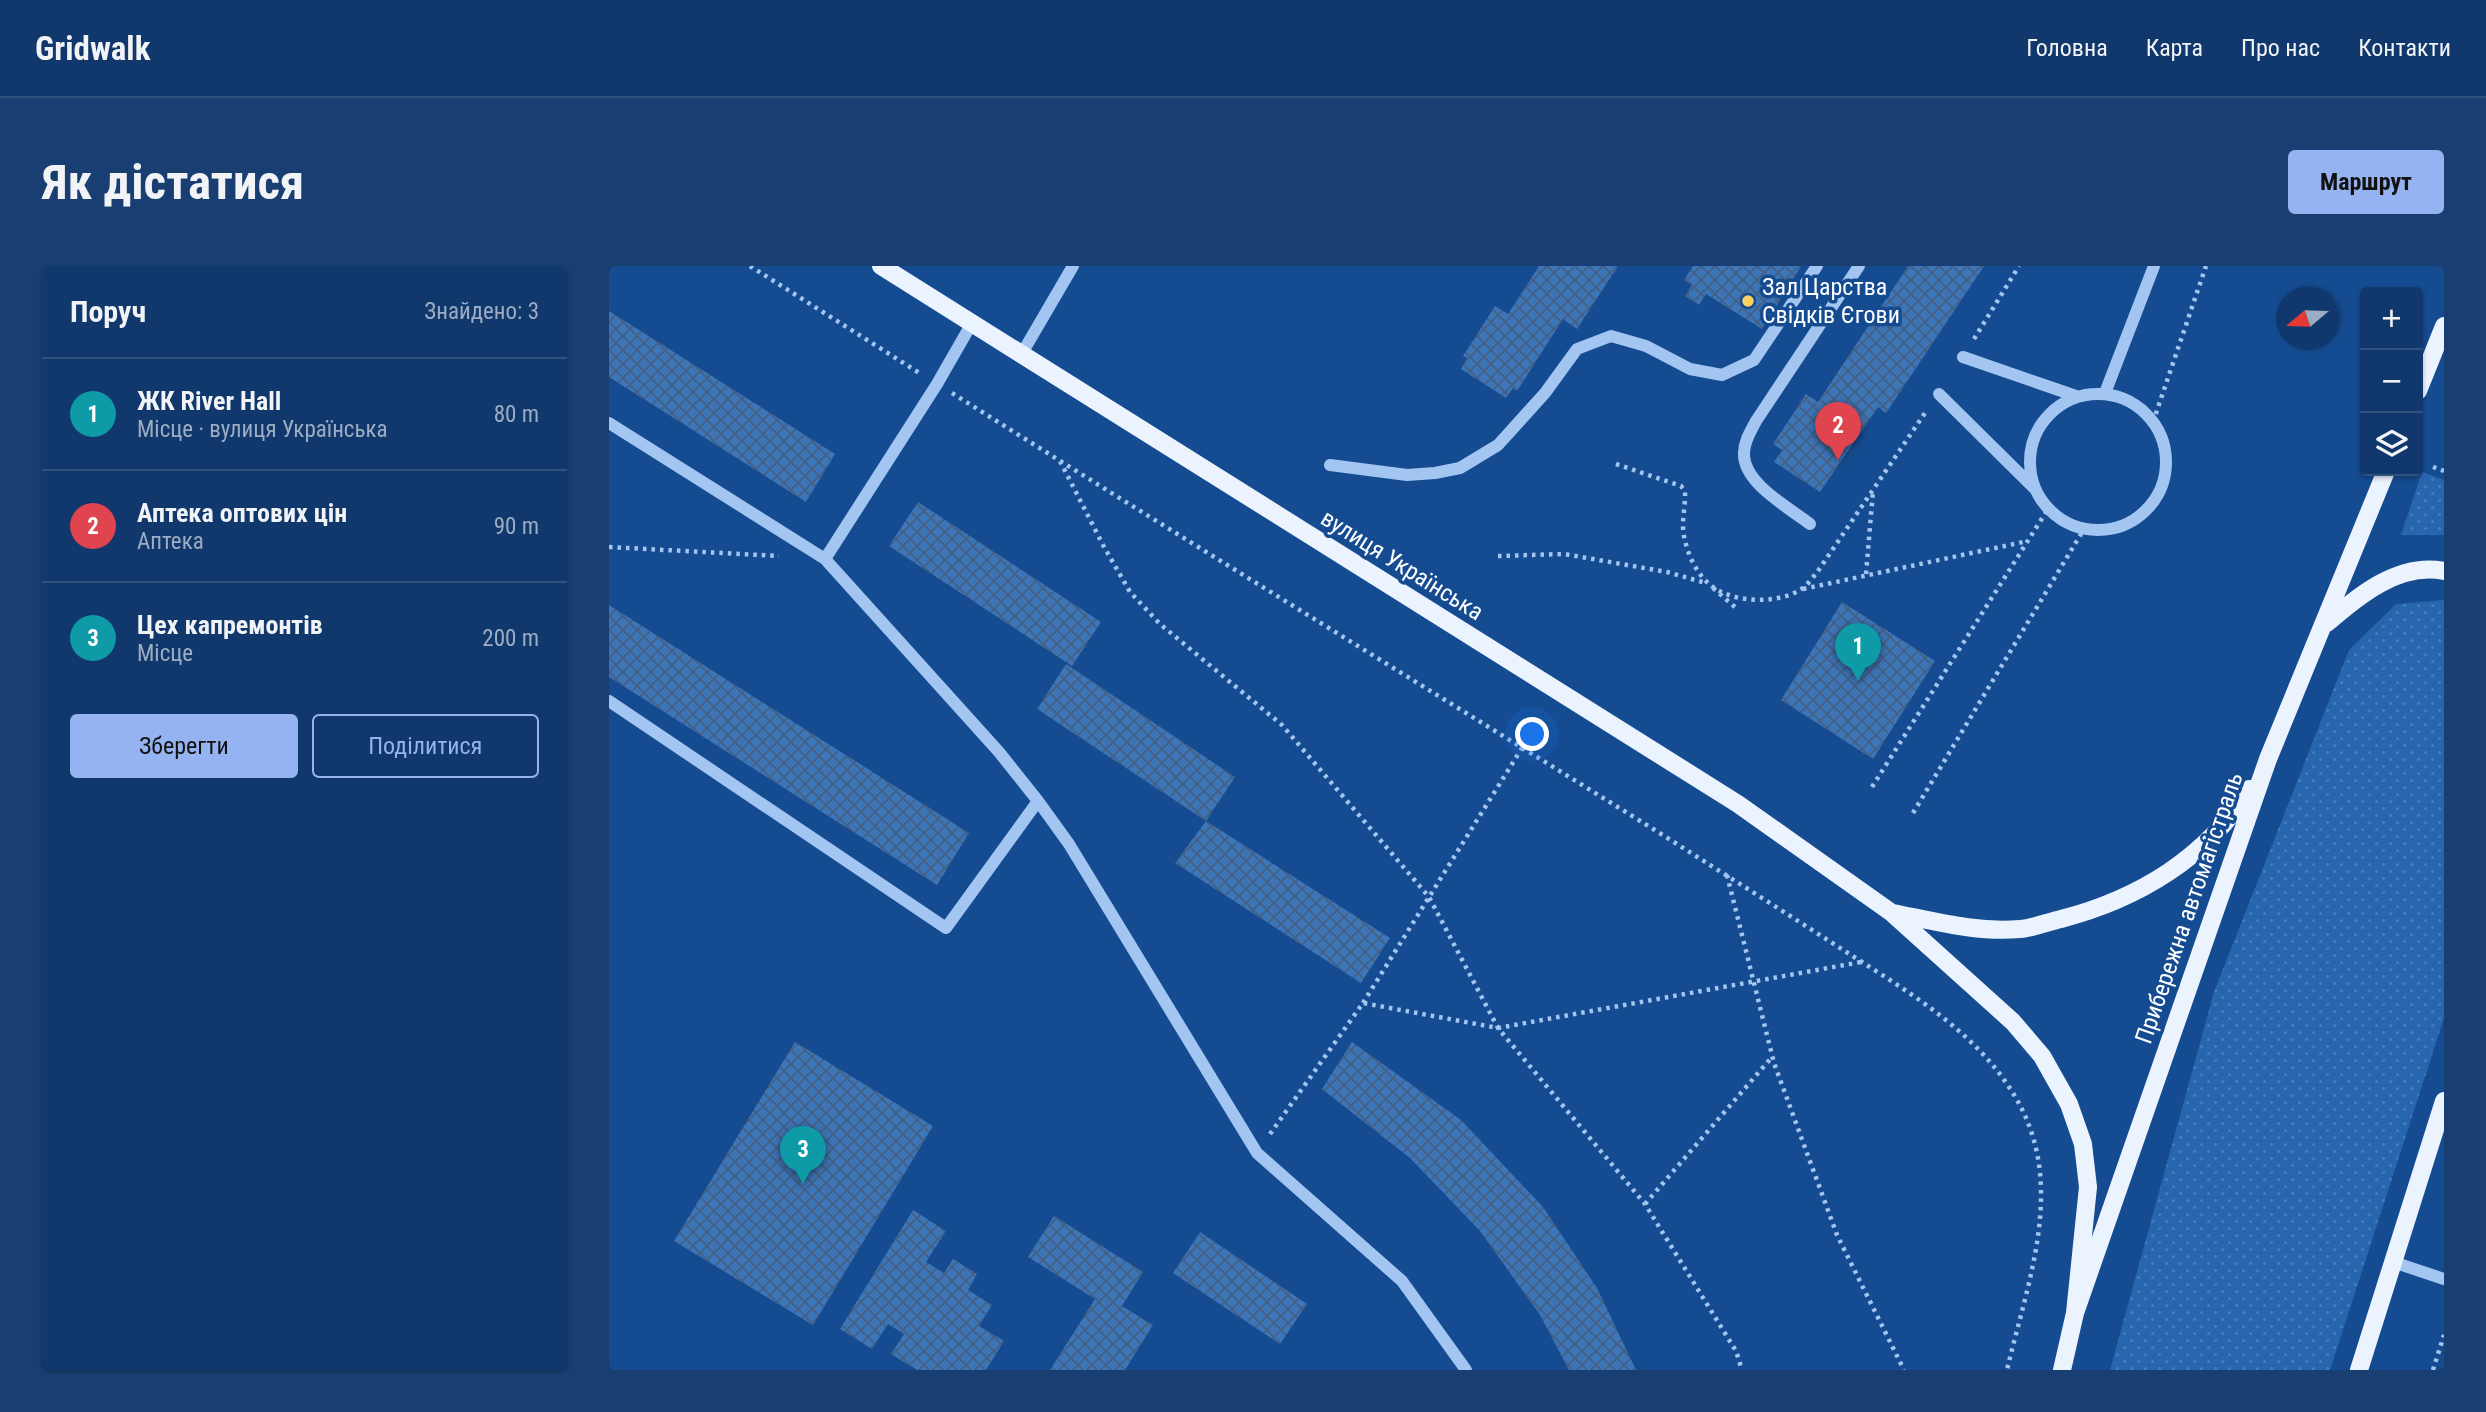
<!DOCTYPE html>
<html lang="uk">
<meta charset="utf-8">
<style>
body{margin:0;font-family:"Roboto Condensed",sans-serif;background:#193f72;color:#f1f3f6}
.controls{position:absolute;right:21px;top:21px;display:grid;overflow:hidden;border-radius:7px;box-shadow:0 2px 5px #0004}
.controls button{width:63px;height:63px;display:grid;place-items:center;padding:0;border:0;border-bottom:2px solid #30527f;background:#10386c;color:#f1f3f6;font:35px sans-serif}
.compass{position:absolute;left:1667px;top:21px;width:63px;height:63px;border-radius:50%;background:#10386c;box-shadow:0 2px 5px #0004;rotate:251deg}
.you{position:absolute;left:924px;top:469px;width:24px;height:24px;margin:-18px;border:5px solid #fff;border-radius:50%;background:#1a73e8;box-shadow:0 0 0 10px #1a73e833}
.badge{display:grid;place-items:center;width:46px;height:46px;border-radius:50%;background:#95b2f1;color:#fff;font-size:23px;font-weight:700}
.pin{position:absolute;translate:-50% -58px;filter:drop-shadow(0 2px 4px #0008)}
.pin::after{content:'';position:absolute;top:37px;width:24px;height:21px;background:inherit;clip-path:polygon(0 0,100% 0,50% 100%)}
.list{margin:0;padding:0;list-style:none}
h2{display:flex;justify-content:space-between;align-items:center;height:91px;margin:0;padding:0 28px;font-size:30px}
h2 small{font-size:23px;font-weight:400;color:#9cacc2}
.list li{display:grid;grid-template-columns:46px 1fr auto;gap:21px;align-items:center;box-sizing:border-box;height:112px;padding:0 28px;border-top:2px solid #30527f}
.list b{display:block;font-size:26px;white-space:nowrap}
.list p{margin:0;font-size:23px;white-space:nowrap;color:#9cacc2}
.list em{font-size:23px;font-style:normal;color:#9cacc2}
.actions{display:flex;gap:14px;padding:21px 28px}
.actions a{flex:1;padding:16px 0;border:2px solid #95b2f1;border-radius:7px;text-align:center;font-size:24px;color:#95b2f1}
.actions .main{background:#95b2f1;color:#111}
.icon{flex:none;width:38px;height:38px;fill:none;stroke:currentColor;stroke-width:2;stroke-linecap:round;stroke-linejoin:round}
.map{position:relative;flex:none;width:1835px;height:1104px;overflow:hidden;border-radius:7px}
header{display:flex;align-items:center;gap:42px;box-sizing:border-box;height:98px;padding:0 35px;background:#10386c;border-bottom:2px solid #30527f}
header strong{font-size:33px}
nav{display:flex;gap:38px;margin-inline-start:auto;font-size:24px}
.intro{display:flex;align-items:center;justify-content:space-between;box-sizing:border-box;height:168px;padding:0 42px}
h1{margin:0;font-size:49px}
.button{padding:18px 32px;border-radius:7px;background:#95b2f1;color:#111;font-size:24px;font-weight:700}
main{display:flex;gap:42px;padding:0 42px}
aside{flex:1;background:#10386c;border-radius:7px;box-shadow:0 2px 5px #0004}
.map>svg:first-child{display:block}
</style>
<header>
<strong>Gridwalk</strong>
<nav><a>Головна</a><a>Карта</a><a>Про нас</a><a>Контакти</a></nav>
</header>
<div class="intro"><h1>Як дістатися</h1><a class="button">Маршрут</a></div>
<main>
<aside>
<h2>Поруч<small>Знайдено: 3</small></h2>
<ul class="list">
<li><span class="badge" style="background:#0f9aa8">1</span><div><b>ЖК River Hall</b><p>Місце · вулиця Українська</p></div><em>80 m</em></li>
<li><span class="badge" style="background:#e0444e">2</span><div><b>Аптека оптових цін</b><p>Аптека</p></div><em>90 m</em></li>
<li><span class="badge" style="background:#0f9aa8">3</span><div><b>Цех капремонтів</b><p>Місце</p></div><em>200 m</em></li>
</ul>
<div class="actions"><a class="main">Зберегти</a><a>Поділитися</a></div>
</aside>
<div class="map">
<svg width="1835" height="1104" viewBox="0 0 1835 1104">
<defs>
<pattern id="green-dots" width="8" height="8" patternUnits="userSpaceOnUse" patternTransform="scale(1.75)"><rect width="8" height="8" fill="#2765af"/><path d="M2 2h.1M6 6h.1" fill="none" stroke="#477cbb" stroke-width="1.8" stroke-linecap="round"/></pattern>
<pattern id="building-cross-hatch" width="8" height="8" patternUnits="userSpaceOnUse" patternTransform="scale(1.75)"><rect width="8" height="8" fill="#3d75b9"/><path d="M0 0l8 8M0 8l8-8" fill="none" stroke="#446082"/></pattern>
</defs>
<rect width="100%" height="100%" fill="#154b90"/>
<!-- green -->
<path fill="url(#green-dots)" d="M1813,206L1835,214V269H1792Z
M1835,334V752L1721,1104H1501L1605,726L1740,384L1787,338Z"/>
<!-- building -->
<path fill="url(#building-cross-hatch)" d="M930,0H1009L968,63L954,53L908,125L904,122L897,132L852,103L858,92L854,90L886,40L899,48Z
M1084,0H1192L1153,63L1097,28L1090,39L1076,30L1083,19L1075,14Z
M1299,0H1375L1277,147L1269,141L1211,226L1165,196L1173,184L1164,178L1197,128L1209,136Z
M0,45L226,188L197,236L0,111Z
M309,236L492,356L463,400L280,280Z
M1233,336L1326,395L1264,493L1172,434Z
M0,339L360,567L328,619L0,411Z
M457,398L626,511L597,555L428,443Z
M597,555L781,672L752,717L566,597Z
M186,776L324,860L204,1059L65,975Z
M743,776L852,854L934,941L988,1022L1027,1104H960L931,1049L871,965L801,892L713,823Z
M304,944L337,965L317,996L335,1007L344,993L368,1008L359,1024L383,1039L370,1060L395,1075L377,1104H308L282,1088L295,1068L279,1058L263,1083L231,1063Z
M445,950L534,1006L513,1040L544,1059L516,1104H441L486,1033L419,991Z
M591,966L698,1038L671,1078L564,1007Z"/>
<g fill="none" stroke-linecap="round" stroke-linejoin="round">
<!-- path -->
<path stroke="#a2c5f1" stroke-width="4.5" stroke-dasharray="3.5 5" stroke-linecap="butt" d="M141,0L312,108
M1365,73L1410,0
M343,127C578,275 814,420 1049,566C1109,604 1169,642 1228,680C1291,721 1361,760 1402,824C1460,913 1420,1010 1398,1104
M1544,156L1597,0
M451,195L494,279L521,326L551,358L673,459L820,631L889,762L1036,938L1127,1085L1133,1104
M1007,198L1072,220L1076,225C1077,242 1071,257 1076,274C1079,289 1087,306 1099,317C1120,337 1166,339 1191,324C1198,320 1204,311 1209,305L1318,144
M1824,201L1835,205
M0,281L170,290
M889,290L955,288L1058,306L1097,317
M1257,308L1264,225
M1104,322L1127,342
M1194,323L1419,275
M1263,521L1439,243
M1304,547L1475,263
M1118,609L1165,797L1228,969L1295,1104
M754,737L913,482
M661,868L754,737L889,762L1252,696
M1036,938L1163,791
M1824,1104L1835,1069"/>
<!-- minor -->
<path stroke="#a2c5f1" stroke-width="12" d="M412,89L464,0
M1354,91L1467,130
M1496,127L1545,0
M1421 196a68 68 0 1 1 136 0a68 68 0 1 1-136 0Z
M1330,128L1425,222
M0,157L216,293L390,486L429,535L337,662L0,435
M721,199L798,209L826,207L851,202L889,179L936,127L968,83L1002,70L1037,80L1081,103L1113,109L1145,94L1208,0
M1201,258C1179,241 1134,217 1135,187C1135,175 1142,165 1147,155L1250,0
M216,293L328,118L363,57
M429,535L460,578L648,887L793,1015L857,1104
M1784,996L1835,1013"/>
<!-- major -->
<path stroke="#ebf3ff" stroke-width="18" d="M272,0L1129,538L1283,647L1404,756L1433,790L1460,838L1474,878L1479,921L1466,1047
M1809,125L1835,60
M1718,357C1749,330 1790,296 1835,305
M1284,647C1325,655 1368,667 1411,663C1424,662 1439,656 1452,653C1529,633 1598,592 1640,523
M1453,1104L1466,1047L1659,493L1777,205
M1750,1104L1835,835"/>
</g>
<!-- markers -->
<circle fill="#ffd161" stroke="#154b90" stroke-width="2.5" cx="1139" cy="35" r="7"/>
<g text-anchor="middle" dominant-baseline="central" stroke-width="7" stroke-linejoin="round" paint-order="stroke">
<!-- poi labels -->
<g font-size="24" fill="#fff" stroke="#154b90" text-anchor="start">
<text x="1153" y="21">Зал Царства<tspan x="1153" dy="28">Свідків Єгови</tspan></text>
</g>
<!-- street labels -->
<g font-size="24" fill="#fff" stroke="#154b90">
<text transform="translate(793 299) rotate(32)">вулиця Українська</text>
<text transform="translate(1580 642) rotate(-71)">Прибережна автомагістраль</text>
</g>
</g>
</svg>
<div class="controls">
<button>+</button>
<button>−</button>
<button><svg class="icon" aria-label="layers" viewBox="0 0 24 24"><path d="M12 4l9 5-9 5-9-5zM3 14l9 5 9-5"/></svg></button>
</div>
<svg class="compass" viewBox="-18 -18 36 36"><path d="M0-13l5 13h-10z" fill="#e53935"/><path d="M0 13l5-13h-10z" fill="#9cacc2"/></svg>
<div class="you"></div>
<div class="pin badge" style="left:1249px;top:415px;background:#0f9aa8">1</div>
<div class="pin badge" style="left:1229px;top:194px;background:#e0444e">2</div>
<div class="pin badge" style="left:194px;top:918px;background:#0f9aa8">3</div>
</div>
</main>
